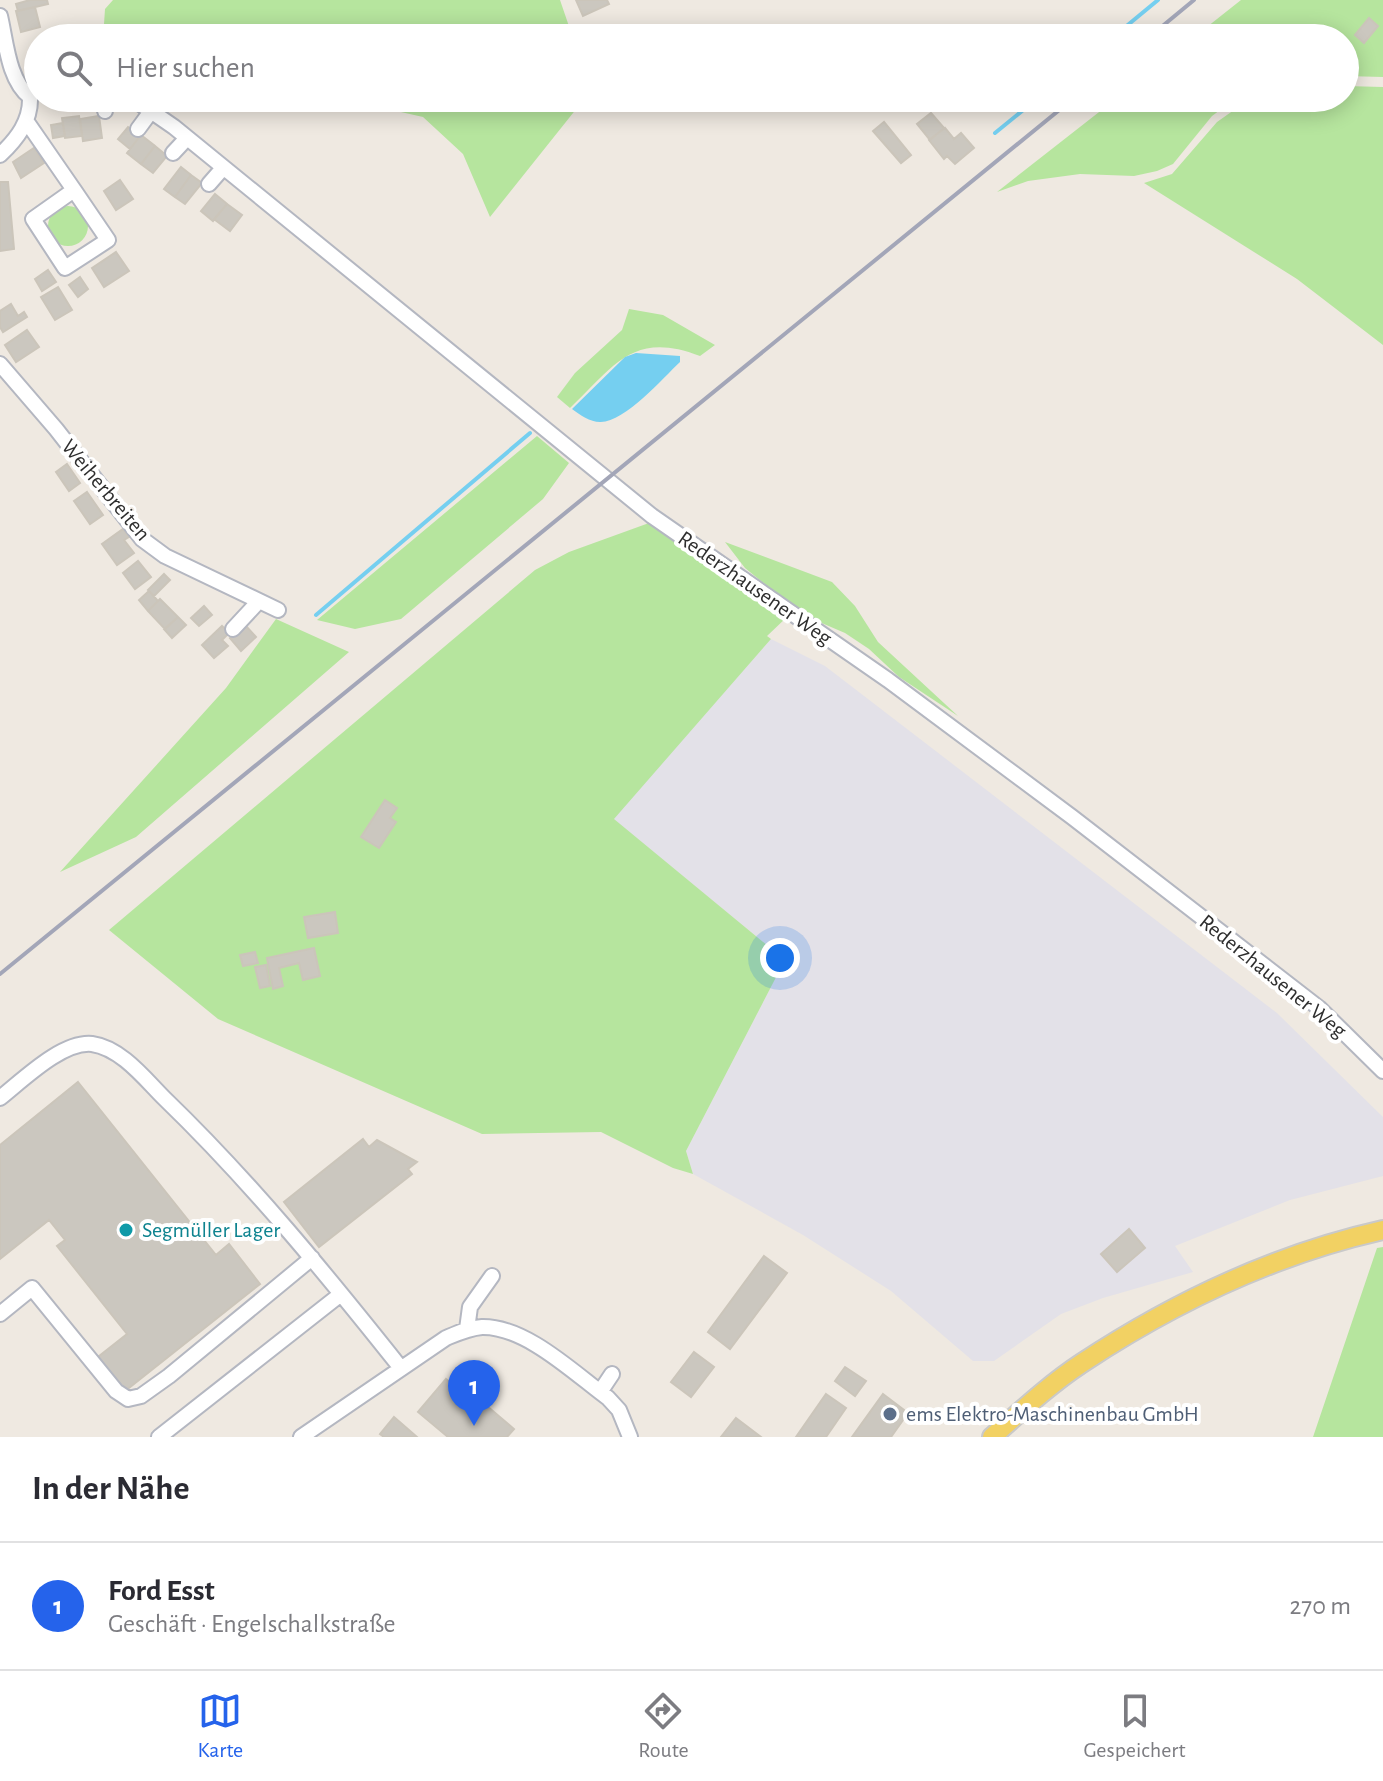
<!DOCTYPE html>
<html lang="de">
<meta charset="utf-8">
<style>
body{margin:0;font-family:"Alegreya Sans",sans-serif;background:#f7f7f7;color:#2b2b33}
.you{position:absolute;left:780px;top:958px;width:28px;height:28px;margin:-20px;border:6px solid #fff;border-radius:50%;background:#1a73e8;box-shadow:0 0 0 12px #1a73e833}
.badge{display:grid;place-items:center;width:52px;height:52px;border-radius:50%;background:#2563eb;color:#fff;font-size:26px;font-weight:700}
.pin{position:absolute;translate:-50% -66px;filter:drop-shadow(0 2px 4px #0008)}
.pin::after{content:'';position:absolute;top:42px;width:28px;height:24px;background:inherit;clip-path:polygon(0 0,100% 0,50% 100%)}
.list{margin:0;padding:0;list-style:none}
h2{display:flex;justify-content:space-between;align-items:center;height:104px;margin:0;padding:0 32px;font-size:34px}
h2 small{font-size:26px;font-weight:400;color:#7c7c81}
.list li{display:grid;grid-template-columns:52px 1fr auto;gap:24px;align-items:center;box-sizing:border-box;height:128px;padding:0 32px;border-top:2px solid #e1e1e2}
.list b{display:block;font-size:30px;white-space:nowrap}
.list p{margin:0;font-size:26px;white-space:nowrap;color:#7c7c81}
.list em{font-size:26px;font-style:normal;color:#7c7c81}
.icon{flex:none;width:44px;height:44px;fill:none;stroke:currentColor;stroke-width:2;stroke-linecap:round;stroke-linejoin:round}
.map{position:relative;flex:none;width:1383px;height:1437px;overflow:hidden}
.search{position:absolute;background:#fff;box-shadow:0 4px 20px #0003;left:24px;right:24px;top:24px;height:88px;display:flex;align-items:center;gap:20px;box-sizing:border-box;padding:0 28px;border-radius:44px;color:#7c7c81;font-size:30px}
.sheet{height:232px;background:#fff}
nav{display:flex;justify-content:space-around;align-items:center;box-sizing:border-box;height:112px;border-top:2px solid #e1e1e2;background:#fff;font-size:22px;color:#7c7c81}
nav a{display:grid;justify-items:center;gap:4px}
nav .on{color:#2563eb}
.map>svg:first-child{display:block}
</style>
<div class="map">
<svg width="1383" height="1437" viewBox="0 0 1383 1437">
<rect width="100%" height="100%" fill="#efe9e1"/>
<!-- industrial -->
<path fill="#e3e1e8" d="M771,639L825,666L1277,1013L1383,1117V1176L1290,1200L1175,1246L1193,1272L1103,1298L1061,1314L994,1361H973L891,1291L803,1235L693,1174L686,1151L785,960L613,819Z"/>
<!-- green -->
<path fill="#b6e59e" d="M113,0H560L573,38H233C210,29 186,23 162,26C145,29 135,38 118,38L104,24L105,9Z
M1241,0H1383V77L1345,76V38H1193Z
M1345,86L1383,87V345L1297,279L1144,183L1172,174L1217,122L1251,98H1345Z
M373,98H585L490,217L463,154L423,117L392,110Z
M1117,98H1236L1212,116L1173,164L1157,171L1134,176L1080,174L1028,181L997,192Z
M48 226a20 20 0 1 1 40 0a20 20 0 1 1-40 0Z
M629,309L663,315L715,345L700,356C633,330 614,366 570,408L557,397L575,373L622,330Z
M537,436L569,463L543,499L401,619L355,629L317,620Z
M649,523L730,582L787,617L767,636L771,639L614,819L785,960L686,1151L693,1174L673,1168L601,1132L482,1134L218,1019L109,930L535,570L569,552Z
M725,542L832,582L855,606L878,642L958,716L899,677L869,649L845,633L817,621L777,594L745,568Z
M276,619L349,652L136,837L60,872L226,688Z
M1383,1247V1437H1313L1377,1248Z"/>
<!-- water -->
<path fill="#75cff0" d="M636,353L680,356V362C663,378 624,423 600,422C590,422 580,415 572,409L625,357Z"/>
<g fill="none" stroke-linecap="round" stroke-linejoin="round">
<!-- stream -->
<path stroke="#75cff0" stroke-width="4" d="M1112,38L1158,0
M995,133L1038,98
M316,615L530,433"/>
</g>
<!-- building -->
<path fill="#cbc7bf" stroke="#cbc5ba" stroke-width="2" d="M30,0H47L48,4L18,11L16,4Z
M576,0H607L609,4L583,16Z
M35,7L40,27L21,32L16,11Z
M1369,18L1378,26L1364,43L1355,35Z
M931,113L944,128L930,140L917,124Z
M79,116L82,136L65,138L62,118Z
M99,116L102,138L83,141L80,119Z
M884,122L911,155L901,163L873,131Z
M63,123L65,136L53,138L51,125Z
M128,127L140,136L130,149L118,139Z
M945,128L954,139L961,133L974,148L955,164L947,156L944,159L929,140Z
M141,135L155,146L141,164L127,153Z
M155,146L167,156L153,173L141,164Z
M34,148L44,163L21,178L13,162Z
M181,167L191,175L175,197L164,189Z
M191,175L202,183L185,204L175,197Z
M120,180L133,199L116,210L104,191Z
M0,182H8L14,249L0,251Z
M215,194L227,204L213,221L201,211Z
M227,204L242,215L230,231L214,219Z
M116,252L129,271L104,287L92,268Z
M48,270L56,282L42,291L35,279Z
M80,277L88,289L78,297L69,285Z
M58,287L72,310L55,320L41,297Z
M11,304L18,316L24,312L27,317L3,332L0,327V311Z
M27,330L39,347L16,362L5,345Z
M67,464L80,483L69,491L56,472Z
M87,492L103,515L90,524L74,501Z
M123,529L129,537L124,540L134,553L117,565L102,544Z
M138,561L151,577L135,589L123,573Z
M164,574L170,580L154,596L148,590Z
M149,591L158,601L148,611L139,600Z
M160,599L178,617L165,629L148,611Z
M204,606L212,615L199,626L191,618Z
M178,617L186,625L172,638L164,629Z
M245,625L256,637L241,651L230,638Z
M222,626L229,633L222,640L228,646L214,658L202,645Z
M385,800L397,808L390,818L396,822L379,848L361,837Z
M335,912L338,933L308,938L304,917Z
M314,948L320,976L303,980L299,963L279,968L283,986L273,989L267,958Z
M255,952L258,963L243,966L240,955Z
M266,965L270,986L260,988L255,967Z
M78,1082L216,1255L229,1244L260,1284L125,1391L98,1357L127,1334L57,1246L65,1240L49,1220L0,1259V1145Z
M363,1139L369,1147L377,1140L417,1162L408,1169L412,1174L319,1247L284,1202Z
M1129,1229L1145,1248L1117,1272L1101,1254Z
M764,1256L787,1273L730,1349L708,1332Z
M694,1352L714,1367L691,1397L671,1382Z
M845,1367L866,1381L855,1396L835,1381Z
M446,1379L478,1405L481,1401L514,1429L507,1437H448L418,1412Z
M826,1394L846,1408L826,1437H796Z
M883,1394L908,1413L891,1437H852Z
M394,1417L417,1437H384L380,1434Z
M736,1418L761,1437H721Z"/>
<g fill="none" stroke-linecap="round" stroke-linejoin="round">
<!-- minor casing -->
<g stroke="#b4b7c1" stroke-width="18">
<path id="minor" d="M0,16C6,41 8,80 30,97C31,121 17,139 0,155
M103,98L105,111
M132,98L174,127L652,516L888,680L1072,817L1319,1008L1383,1071
M27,122L74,190L33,219L65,268L108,240L74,190
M138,129L152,110
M173,153L187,138
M209,184L223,168
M0,364L56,429L142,539L165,556L278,610
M233,629L259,601
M0,1098C23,1080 62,1041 92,1044C121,1048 145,1079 164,1098C250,1181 326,1274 400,1367
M0,1314L32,1288L116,1391L128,1399L141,1396L169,1376L312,1258
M467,1329L470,1307L492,1276
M600,1392L612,1374
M159,1437L341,1294
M301,1437L446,1338C458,1333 469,1328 482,1327C526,1326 575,1374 608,1398L619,1410L630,1437"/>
</g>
<!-- major casing -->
<g stroke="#c9c9c9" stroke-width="22">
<path id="major" d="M992,1437C1020,1412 1050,1384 1082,1363C1173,1303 1276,1254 1383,1230"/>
</g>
<!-- minor -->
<use href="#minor" stroke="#fff" stroke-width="14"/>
<!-- major -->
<use href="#major" stroke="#f2d163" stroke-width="18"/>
<!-- rail -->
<path stroke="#a3a6b8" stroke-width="4" d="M1148,38L1194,0
M0,974L1074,98"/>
</g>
<!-- markers -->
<circle fill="#0f9aa8" stroke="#fff" stroke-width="3" cx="126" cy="1230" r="8"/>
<circle fill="#5c6f8a" stroke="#fff" stroke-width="3" cx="890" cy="1414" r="8"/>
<g text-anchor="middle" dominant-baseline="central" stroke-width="8" stroke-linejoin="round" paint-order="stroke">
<!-- street labels -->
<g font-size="22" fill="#2e2e2e" stroke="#fff">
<text transform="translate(106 490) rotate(50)">Weiherbreiten</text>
<text transform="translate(755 588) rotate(35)">Rederzhausener Weg</text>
<text transform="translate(1273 976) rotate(39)">Rederzhausener Weg</text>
</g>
<!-- culture labels -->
<g font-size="22" fill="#0d838f" stroke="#fff" text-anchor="start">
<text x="142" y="1230">Segmüller Lager</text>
</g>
<!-- service labels -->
<g font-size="22" fill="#4e5e75" stroke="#fff" text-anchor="start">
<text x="906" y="1414">ems Elektro-Maschinenbau GmbH</text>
</g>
</g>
</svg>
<div class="you"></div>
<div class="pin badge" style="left:474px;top:1426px">1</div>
<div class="search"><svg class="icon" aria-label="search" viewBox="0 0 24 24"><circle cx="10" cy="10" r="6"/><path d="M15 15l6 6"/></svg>Hier suchen</div>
</div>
<section class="sheet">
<h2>In der Nähe<small></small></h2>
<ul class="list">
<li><span class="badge">1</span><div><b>Ford Esst</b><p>Geschäft · Engelschalkstraße</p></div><em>270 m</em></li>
</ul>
</section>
<nav>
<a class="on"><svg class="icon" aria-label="map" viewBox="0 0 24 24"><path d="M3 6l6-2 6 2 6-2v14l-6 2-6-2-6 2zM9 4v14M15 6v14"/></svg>Karte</a>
<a><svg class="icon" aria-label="directions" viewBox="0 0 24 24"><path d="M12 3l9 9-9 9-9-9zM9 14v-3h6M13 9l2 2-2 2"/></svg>Route</a>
<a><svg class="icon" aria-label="saved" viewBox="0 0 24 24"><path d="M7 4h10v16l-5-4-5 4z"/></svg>Gespeichert</a>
</nav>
